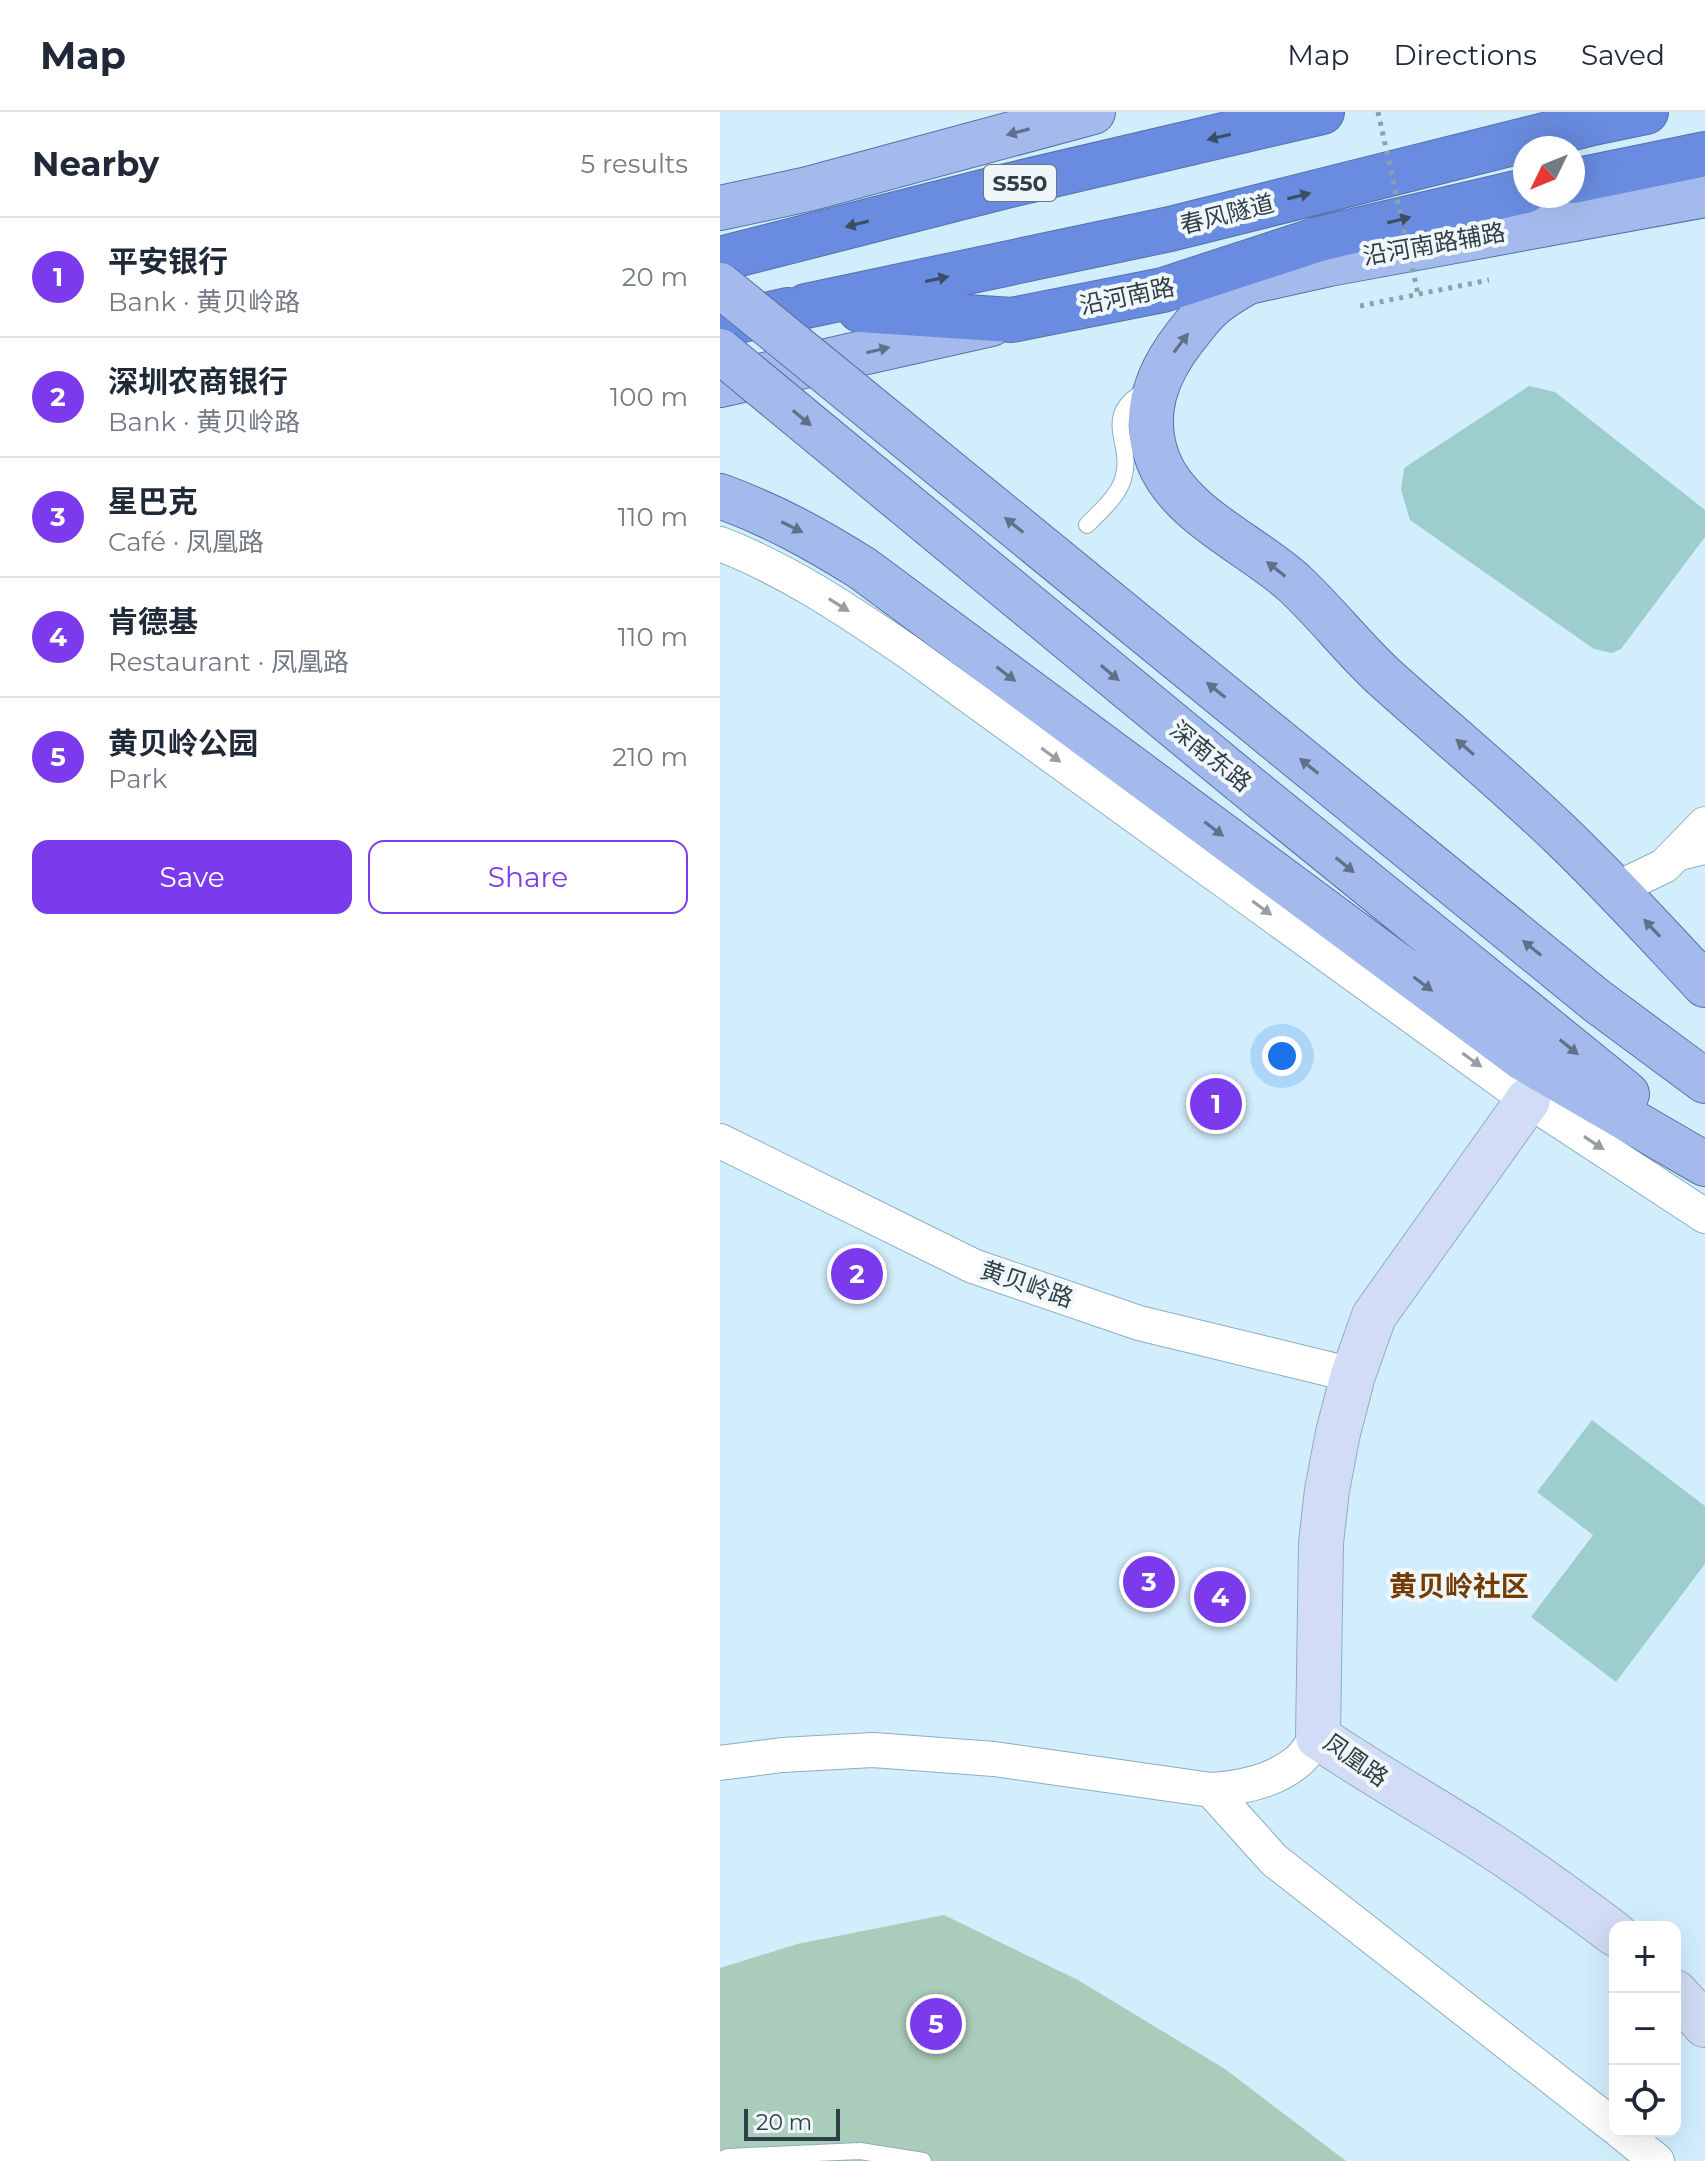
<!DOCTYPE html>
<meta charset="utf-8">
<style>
body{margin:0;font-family:Montserrat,"Noto Sans SC",sans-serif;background:#f6f6f7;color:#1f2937}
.controls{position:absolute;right:24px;bottom:24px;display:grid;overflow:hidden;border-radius:16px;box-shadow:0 8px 32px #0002}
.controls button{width:72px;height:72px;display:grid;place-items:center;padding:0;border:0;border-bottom:2px solid #e0e1e3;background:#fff;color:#1f2937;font:40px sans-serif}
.compass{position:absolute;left:793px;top:24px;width:72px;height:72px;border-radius:50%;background:#fff;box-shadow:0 8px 32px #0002;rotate:227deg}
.scale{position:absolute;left:24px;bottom:20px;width:96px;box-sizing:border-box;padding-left:8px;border:4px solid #303f46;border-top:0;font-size:22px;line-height:28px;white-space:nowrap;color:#303f46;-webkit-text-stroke:6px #f0f7fb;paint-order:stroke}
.you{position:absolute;left:562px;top:944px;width:28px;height:28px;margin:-20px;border:6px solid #fff;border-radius:50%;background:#1a73e8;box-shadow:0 0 0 12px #1a73e833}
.badge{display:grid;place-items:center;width:52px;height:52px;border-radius:50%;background:#7c3aed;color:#fff;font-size:26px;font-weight:700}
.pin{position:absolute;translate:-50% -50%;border:4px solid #fff;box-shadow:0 2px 8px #0006}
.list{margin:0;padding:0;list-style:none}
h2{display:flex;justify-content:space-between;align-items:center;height:104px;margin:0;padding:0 32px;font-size:34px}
h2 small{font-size:26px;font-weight:400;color:#747a83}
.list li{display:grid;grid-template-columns:52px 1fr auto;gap:24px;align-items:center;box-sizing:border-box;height:120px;padding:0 32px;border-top:2px solid #e0e1e3}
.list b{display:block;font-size:30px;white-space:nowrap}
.list p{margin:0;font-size:26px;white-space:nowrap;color:#747a83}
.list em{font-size:26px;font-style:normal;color:#747a83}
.actions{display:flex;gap:16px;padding:24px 32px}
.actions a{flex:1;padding:18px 0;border:2px solid #7c3aed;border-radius:16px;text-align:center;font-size:28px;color:#7c3aed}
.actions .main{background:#7c3aed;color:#fff}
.icon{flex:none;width:44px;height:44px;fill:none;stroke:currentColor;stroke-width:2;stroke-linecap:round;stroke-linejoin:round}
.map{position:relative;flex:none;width:985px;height:2049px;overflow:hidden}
header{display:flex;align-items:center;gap:48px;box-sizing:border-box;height:112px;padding:0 40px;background:#fff;border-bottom:2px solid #e0e1e3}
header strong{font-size:38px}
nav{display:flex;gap:44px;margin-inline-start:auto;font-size:28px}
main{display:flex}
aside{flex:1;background:#fff}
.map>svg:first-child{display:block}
</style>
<header>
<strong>Map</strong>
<nav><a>Map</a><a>Directions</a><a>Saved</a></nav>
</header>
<main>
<aside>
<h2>Nearby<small>5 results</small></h2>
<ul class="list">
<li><span class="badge">1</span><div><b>平安银行</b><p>Bank · 黄贝岭路</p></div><em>20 m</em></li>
<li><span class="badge">2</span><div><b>深圳农商银行</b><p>Bank · 黄贝岭路</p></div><em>100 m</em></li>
<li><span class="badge">3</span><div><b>星巴克</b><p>Café · 凤凰路</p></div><em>110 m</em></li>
<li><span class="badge">4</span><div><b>肯德基</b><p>Restaurant · 凤凰路</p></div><em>110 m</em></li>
<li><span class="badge">5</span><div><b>黄贝岭公园</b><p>Park</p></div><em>210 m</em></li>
</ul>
<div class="actions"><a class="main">Save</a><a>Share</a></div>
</aside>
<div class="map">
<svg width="985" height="2049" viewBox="0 0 985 2049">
<rect width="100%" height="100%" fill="#d2eefd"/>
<!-- green -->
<path fill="#aaccba" d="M224,1803L358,1868L505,1957L626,2049H0V1856L77,1832Z"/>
<!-- building -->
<path fill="#9dcdcd" d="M809,274L835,280L985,398V425L901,537L892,541L874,537L690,408L681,378L684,356Z
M872,1308L985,1394V1452L896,1570L811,1505L873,1423L817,1380Z"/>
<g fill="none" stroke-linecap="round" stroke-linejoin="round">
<!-- lane casing -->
<g stroke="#8caec0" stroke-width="18">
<path id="lane" d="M367,413C380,399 397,386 403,367C415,329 377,305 428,277
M957,751L985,744
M0,2048L8,2045L140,2039L203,2049"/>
</g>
<!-- street casing -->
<g stroke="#8caec0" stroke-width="36">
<path id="street" d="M0,432C68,458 128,499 187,539L808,988L985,1104
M896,777L944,754L985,712
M0,1029L253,1154L419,1211L633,1263
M0,1651L62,1643L153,1638L274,1647L491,1678C521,1676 553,1670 577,1650C585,1644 591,1633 598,1625
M491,1678L554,1748L895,2015
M900,2019L937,2049"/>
</g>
<!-- secondary casing -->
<g stroke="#8caec0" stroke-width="46">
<path id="secondary" d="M808,988L654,1204L633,1263L618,1321L607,1378L601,1431L598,1625C654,1663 713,1696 770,1733C813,1761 854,1791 895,1822
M955,1880L985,1913"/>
</g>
<!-- primary casing -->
<g stroke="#5571aa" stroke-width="46">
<path id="primary" d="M0,96L88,77L373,0
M528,170C516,177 503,184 493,193C482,202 474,214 465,225C436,262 421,302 438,348C459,403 534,434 575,472C606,501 632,535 663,564C723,618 785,669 843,725C892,772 938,823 985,873
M504,172L528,170L609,152L985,83
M0,273L271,212
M0,384C54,404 94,426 142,456L804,947L985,1052
M556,627L877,889L985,969
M521,669L907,982"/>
</g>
<!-- highway casing -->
<g stroke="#5571aa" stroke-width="46">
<path id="highway" d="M853,69L985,42
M0,147L282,75L602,0
M86,194L450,117L873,11L926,0
M140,198L292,208L443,178L599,127L805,79
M0,213L68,198"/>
</g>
<!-- path -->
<path stroke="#8ba1ad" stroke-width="5" stroke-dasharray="4 6" stroke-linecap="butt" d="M640,194L769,168"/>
<!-- lane -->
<use href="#lane" stroke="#fff" stroke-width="16"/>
<!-- street -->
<use href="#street" stroke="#fff" stroke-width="34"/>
<!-- secondary -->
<use href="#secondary" stroke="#d2dcf6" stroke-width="44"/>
<!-- primary -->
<use href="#primary" stroke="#a5baec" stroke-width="44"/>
<!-- highway -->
<use href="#highway" stroke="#698ce0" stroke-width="44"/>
<!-- primary-bridge casing -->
<g stroke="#5571aa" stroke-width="46" stroke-linecap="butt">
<path id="primary-bridge" d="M0,173L556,627
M0,239L521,669"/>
</g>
<!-- path-bridge -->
<path stroke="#8ba1ad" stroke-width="5" stroke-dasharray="4 6" stroke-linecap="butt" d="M658,0L698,182"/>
<!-- primary-bridge -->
<use href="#primary-bridge" stroke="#a5baec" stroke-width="44"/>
</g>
<!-- one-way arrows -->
<defs><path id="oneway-solid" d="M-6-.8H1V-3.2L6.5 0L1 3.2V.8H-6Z" transform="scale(2)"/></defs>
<g fill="#5f7088">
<use href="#oneway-solid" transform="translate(298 20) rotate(165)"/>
<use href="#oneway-solid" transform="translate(461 231) rotate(-53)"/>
<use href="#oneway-solid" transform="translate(158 238) rotate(-13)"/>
<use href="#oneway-solid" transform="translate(82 306) rotate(40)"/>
<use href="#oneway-solid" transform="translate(294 413) rotate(-141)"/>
<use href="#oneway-solid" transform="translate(72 415) rotate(26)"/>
<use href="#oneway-solid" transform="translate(556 457) rotate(-142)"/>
<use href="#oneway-solid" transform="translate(390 561) rotate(40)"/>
<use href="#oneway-solid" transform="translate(286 562) rotate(37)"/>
<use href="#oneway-solid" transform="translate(496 578) rotate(-141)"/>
<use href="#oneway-solid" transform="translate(745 635) rotate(-139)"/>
<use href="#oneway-solid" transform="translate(589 654) rotate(-141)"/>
<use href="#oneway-solid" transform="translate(494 717) rotate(37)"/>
<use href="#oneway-solid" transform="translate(625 753) rotate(39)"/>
<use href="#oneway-solid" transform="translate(932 816) rotate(-133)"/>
<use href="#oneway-solid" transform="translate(812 836) rotate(-141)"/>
<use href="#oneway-solid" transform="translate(703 872) rotate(37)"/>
<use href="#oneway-solid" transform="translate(849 935) rotate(39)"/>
</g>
<g fill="#3b4e65">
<use href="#oneway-solid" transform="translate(499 25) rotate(167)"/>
<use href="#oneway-solid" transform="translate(579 84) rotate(-14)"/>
<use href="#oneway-solid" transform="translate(679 108) rotate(-14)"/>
<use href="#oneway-solid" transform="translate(137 112) rotate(166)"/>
<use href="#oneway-solid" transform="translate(217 167) rotate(-12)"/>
</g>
<g fill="#989fa2">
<use href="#oneway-solid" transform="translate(119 493) rotate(32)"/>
<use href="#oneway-solid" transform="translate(331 643) rotate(36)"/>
<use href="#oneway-solid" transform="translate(542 796) rotate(36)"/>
<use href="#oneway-solid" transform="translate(752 948) rotate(36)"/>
<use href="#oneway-solid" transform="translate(874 1031) rotate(33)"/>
</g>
<g text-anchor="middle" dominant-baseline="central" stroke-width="8" stroke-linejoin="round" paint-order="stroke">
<!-- shield labels -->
<rect fill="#f0f7fb" stroke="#6a767c" stroke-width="2" x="264" y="53" width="72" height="36" rx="6"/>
<g font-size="22" font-weight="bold" fill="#303f46">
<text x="300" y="71">S550</text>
</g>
<!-- street labels -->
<g font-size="24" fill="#303f46" stroke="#f0f7fb">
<text transform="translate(507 102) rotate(-14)">春风隧道</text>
<text transform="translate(714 132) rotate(-10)">沿河南路辅路</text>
<text transform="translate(407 184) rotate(-12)">沿河南路</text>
<text transform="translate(491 644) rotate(39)">深南东路</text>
<text transform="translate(307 1172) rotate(19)">黄贝岭路</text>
<text transform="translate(636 1648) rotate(35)">凤凰路</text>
</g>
<!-- quarter labels -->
<g font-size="28" font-weight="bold" fill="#743c02" stroke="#f0f7fb">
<text x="739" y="1474">黄贝岭社区</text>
</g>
</g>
</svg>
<div class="controls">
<button>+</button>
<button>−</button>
<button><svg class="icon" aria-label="locate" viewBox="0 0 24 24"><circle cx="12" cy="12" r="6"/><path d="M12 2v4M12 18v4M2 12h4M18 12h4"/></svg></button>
</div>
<svg class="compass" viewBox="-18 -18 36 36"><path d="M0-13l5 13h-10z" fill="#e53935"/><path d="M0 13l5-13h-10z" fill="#747a83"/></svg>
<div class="scale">20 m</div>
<div class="you"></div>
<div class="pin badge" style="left:496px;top:992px">1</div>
<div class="pin badge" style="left:137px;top:1162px">2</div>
<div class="pin badge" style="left:429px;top:1470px">3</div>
<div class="pin badge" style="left:500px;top:1485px">4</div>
<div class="pin badge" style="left:216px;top:1912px">5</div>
</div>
</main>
